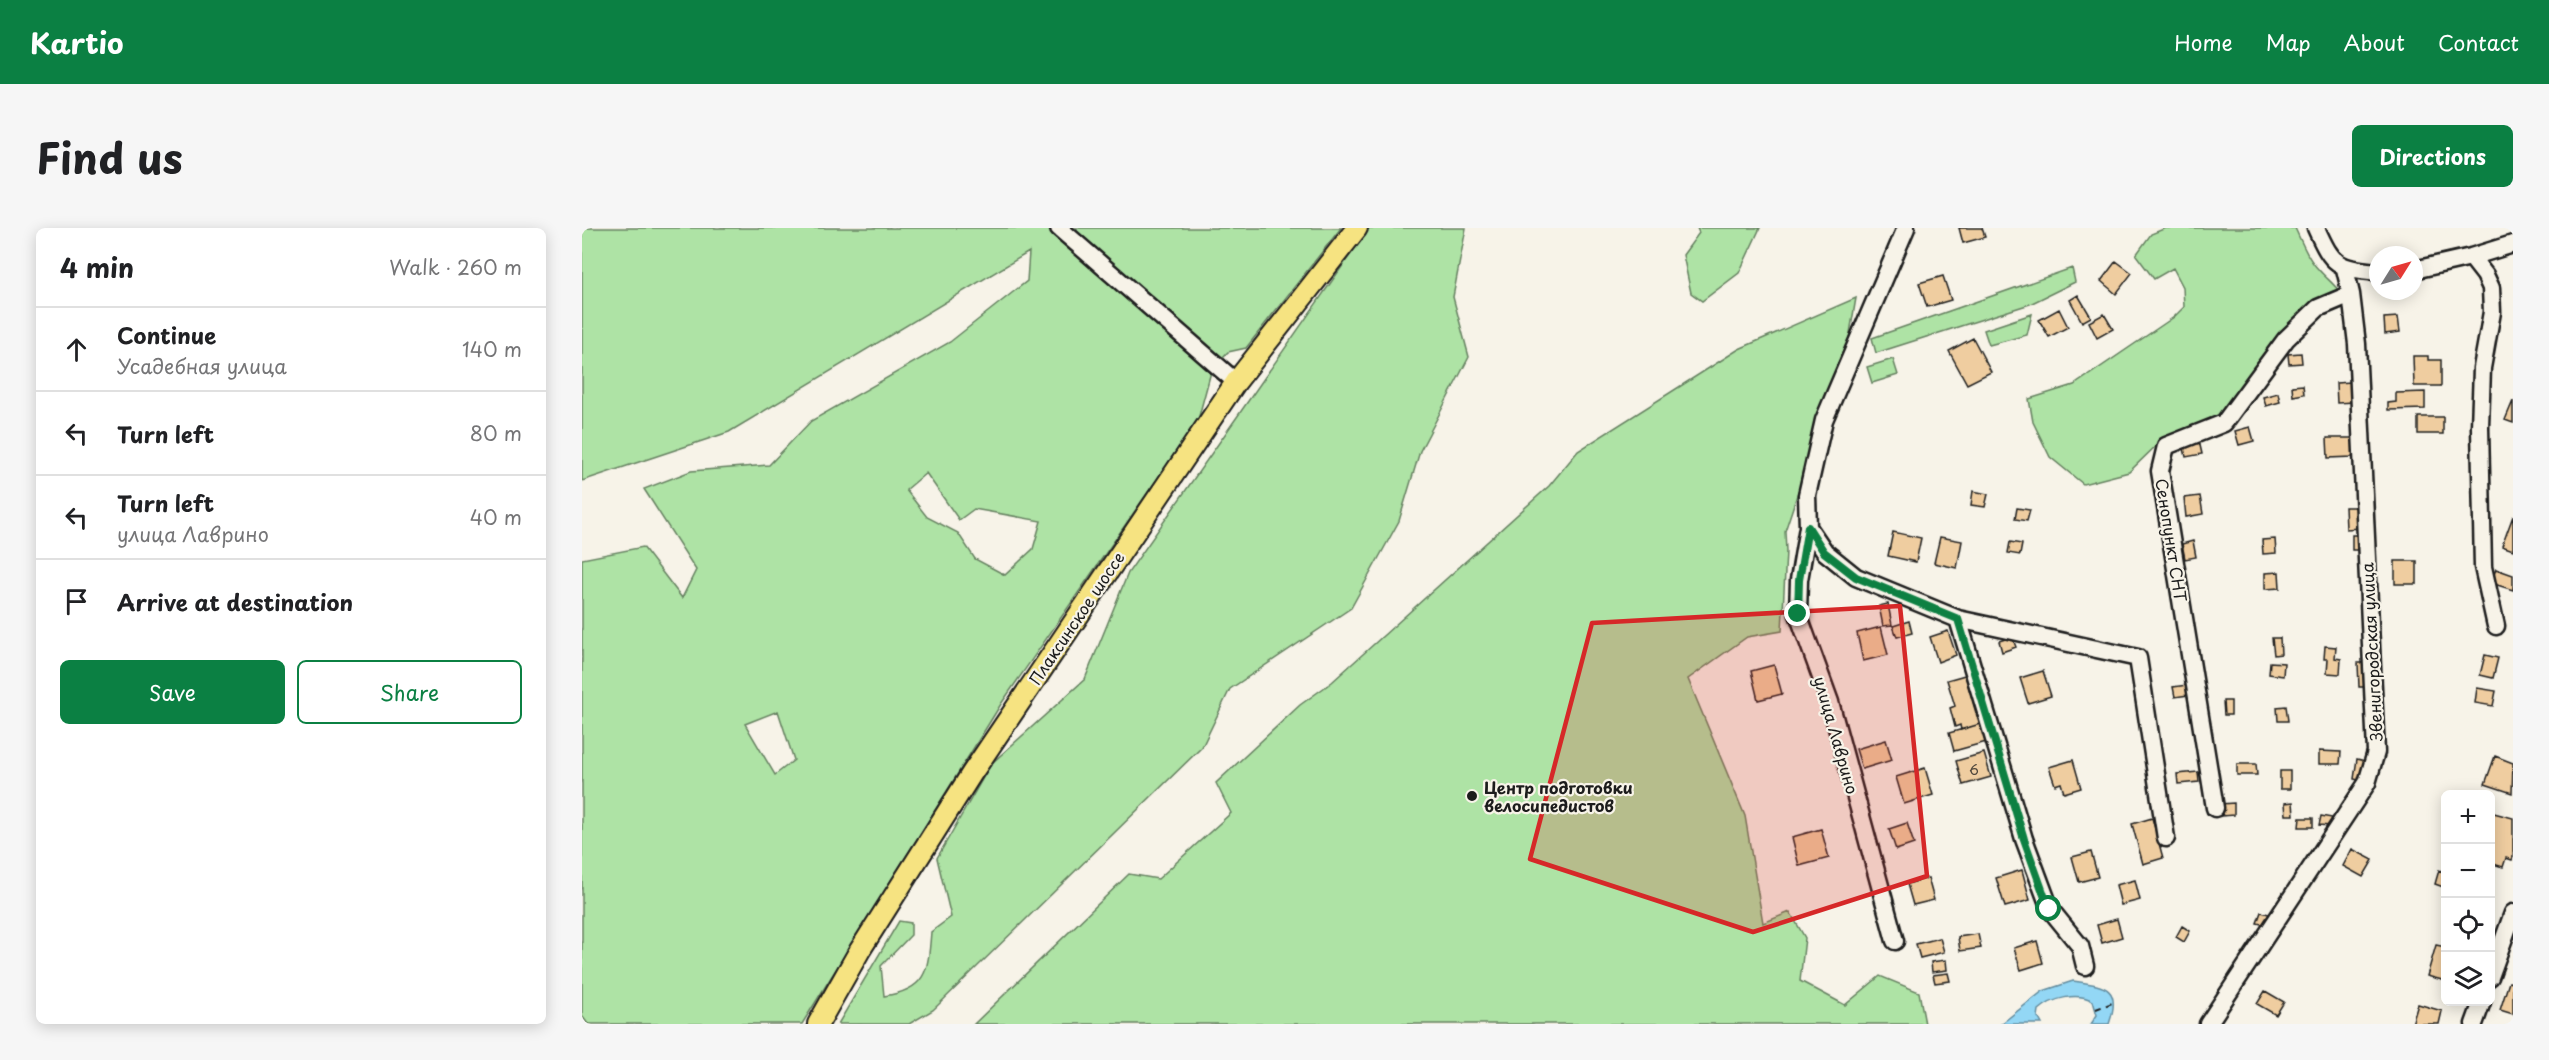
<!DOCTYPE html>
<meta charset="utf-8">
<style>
body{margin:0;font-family:"Playpen Sans",sans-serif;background:#f6f6f6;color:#202124}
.controls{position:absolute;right:18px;bottom:18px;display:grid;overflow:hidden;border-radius:9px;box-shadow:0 3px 15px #0003}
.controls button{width:54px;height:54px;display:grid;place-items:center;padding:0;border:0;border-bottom:2px solid #e0e0e0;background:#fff;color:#202124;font:30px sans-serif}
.compass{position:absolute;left:1787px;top:18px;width:54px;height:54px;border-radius:50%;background:#fff;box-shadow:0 3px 15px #0003;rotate:53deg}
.stop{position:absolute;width:18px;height:18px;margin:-14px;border:4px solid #0b8043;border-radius:50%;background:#fff}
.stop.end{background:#0b8043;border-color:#fff;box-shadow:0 2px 6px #0008}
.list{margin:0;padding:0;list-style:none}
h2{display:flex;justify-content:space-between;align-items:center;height:78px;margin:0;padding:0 24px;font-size:26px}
h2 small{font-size:20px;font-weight:400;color:#757577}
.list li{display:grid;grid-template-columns:39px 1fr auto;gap:18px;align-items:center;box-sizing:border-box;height:84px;padding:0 24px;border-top:2px solid #e0e0e0}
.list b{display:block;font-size:22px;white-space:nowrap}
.list p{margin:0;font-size:20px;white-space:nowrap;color:#757577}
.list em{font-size:20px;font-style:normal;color:#757577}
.actions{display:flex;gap:12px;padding:18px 24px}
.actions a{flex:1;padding:14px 0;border:2px solid #0b8043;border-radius:9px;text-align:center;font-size:21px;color:#0b8043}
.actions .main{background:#0b8043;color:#fff}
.icon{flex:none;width:33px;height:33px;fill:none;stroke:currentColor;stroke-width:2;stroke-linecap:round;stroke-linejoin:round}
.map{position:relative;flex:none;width:1931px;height:796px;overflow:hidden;border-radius:9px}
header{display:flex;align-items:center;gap:36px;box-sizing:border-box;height:84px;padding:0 30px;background:#0b8043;color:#fff}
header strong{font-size:28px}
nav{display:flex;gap:33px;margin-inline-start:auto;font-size:21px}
.intro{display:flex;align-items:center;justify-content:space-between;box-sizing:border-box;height:144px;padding:0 36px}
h1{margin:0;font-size:42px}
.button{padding:15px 27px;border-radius:9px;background:#0b8043;color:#fff;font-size:21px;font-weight:700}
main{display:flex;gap:36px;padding:0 36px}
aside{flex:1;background:#fff;border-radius:9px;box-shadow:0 3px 15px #0003}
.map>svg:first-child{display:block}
</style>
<header>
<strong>Kartio</strong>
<nav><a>Home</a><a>Map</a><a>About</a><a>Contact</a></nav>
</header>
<div class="intro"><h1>Find us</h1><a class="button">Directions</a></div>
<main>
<aside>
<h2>4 min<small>Walk · 260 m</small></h2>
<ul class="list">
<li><svg class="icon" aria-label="ahead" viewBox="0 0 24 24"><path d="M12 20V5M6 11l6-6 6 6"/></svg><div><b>Continue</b><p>Усадебная улица</p></div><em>140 m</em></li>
<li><svg class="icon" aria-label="left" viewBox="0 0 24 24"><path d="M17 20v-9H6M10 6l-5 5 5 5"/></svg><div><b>Turn left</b></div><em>80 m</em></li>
<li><svg class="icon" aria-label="left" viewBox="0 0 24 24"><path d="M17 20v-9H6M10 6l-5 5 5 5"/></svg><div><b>Turn left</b><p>улица Лаврино</p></div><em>40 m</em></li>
<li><svg class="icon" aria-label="arrive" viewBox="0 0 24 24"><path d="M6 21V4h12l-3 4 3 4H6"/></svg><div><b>Arrive at destination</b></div></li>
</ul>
<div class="actions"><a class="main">Save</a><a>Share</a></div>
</aside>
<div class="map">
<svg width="1931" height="796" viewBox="0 0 1931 796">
<rect width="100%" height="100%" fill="#f7f3e8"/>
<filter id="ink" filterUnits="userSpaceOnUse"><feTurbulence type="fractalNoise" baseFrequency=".0167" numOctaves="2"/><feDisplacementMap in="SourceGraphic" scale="12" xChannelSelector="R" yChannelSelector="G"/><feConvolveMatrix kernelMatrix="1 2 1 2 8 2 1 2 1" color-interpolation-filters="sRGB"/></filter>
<g filter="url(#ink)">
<!-- green -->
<path fill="#aee3a5" stroke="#658060" stroke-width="1.5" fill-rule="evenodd" d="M0,0H759L664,120L646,124L630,140L616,192L419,476L220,796H6L0,788V331L61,319L100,370L114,342L62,261L109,243L187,237L229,193L368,114L445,53L447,24L147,204L0,253ZM344,245L377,292L392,281L459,293L451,321L423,347L393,331L376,305L345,289L324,262ZM196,483L212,532L193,547L163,496Z
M787,0H884L871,69L887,129L838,223L817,293L769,380L648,461L620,519L351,782L327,796H256L317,693L329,695V707L299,738L302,768C345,762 346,743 349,704L369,689L355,630L409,536L503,451L546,345Z
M1115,0H1178L1157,45L1120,73L1109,65L1101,27L1117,5Z
M1584,0H1713C1720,15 1726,31 1737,42C1744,50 1751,55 1757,63L1639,190L1579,213L1547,244L1501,256L1468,229L1451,194L1447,171L1492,157L1592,89L1602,79L1601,59L1591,40L1572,51L1554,27L1569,6Z
M1490,40L1493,54L1448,76L1294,125L1290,110Z
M1274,70L1267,111L1203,303L1204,323L1200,403L1165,409L1106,451L1163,588L1181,695L1208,684L1223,710L1218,753L1263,777L1298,748L1337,764L1343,796H392L547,646L576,651L649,585L634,555L718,477L750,454L967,258L996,223L1157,121Z
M1450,86L1445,107L1407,117L1402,102Z
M1311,131L1316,147L1290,155L1285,139Z"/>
<!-- water -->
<path fill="#93d7f5" stroke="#638c9e" stroke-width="1.5" d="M1491,753C1524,758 1540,759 1527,796H1509L1515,787L1511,773C1495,764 1470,770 1457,782L1456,789L1460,796H1419L1461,763Z"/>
<!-- building -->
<path fill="#efcda0" stroke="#1c1c1c" stroke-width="1.5" d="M1377,0H1400L1403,9L1381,15Z
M1534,33L1550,45L1534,66L1519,53Z
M1361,48L1369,72L1345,79L1337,55Z
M1496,67L1509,89L1500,94L1488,72Z
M1477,81L1486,99L1467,109L1457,92Z
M1522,86L1531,101L1515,110L1507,94Z
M1816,89L1818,104L1803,106L1802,90Z
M1391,110L1409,144L1385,156L1367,123Z
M1719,125L1720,135L1707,136L1706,126Z
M1831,128H1846V132H1859V158H1832Z
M1770,154L1772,174L1755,175L1754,155Z
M1721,157L1722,166L1711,168L1710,158Z
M1843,164V181L1806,182V175L1814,174V165Z
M1696,165L1698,174L1684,178L1681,169Z
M1931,173V195L1923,192Z
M1836,189H1861V206H1836Z
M1668,199L1672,213L1657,217L1653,203Z
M1745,210H1771V229L1746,230Z
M1617,213L1620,226L1604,229L1601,216Z
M1391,263L1406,266L1403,279L1389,277Z
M1618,268L1621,286L1604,289L1602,270Z
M1763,279H1777L1778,300L1764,301Z
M1435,280L1448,282L1445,293L1433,291Z
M1931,288V322L1920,318Z
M1311,304L1339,310L1334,334L1306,328Z
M1770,307H1780V322H1770Z
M1358,309L1380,313L1375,340L1352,335Z
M1693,311L1694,325L1681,326L1680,312Z
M1611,313L1614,329L1603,331L1600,316Z
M1428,314L1440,316L1438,327L1426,325Z
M1813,333H1835V356H1813Z
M1914,341L1931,347V362L1909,355Z
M1697,344L1698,360L1683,361V345Z
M1306,376L1310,397L1301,398L1297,378Z
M1327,393L1330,405L1315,409L1311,398Z
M1299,399L1306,427L1281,433L1275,405Z
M1366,403L1374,427L1356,434L1348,409Z
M1430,409L1434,419L1420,424L1417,413Z
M1690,410H1698L1699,426L1692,427Z
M1743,418L1754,419L1753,430L1759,431L1758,446L1745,445L1746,431H1742Z
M1903,427L1916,430L1911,450L1898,447Z
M1688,434L1702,435L1701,448L1687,446Z
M1776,435H1786L1787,459H1777Z
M1192,437L1200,466L1176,472L1169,443Z
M1461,443L1469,468L1446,475L1438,450Z
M1383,447L1393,480L1399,478L1404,494L1379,502L1378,497L1373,499L1368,480L1373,478L1365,452Z
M1605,457L1606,467L1593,469L1591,459Z
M1895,460L1914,463L1911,478L1893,475Z
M1641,473H1649V487H1642Z
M1704,478L1706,493H1696L1695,479Z
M1402,495L1408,513L1372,523L1367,505Z
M1304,512L1310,532L1280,541L1274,521Z
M1737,523L1759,524L1758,536H1737Z
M1402,525L1409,549L1381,557L1374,533Z
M1913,528L1931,535L1930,565L1903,556Z
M1775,531L1784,533L1781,553L1772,551Z
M1491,532L1499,560L1482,565L1479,555L1473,557L1467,539Z
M1655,536H1674L1675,547H1655Z
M1343,540L1351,567L1322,576L1314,549Z
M1698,543H1708V561H1698Z
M1616,544L1617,554L1596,556L1595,546Z
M1711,574L1712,587H1704L1703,575Z
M1652,575V587L1639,588L1638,576Z
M1908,584L1931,590V629L1930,632L1924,630L1921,639L1908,635Z
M1739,588L1750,590L1748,598L1737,597Z
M1570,590L1581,630L1561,636L1550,596Z
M1718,590H1731V599H1717Z
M1325,595L1332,616L1314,622L1307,601Z
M1239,601L1247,630L1217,638L1210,609Z
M1770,621L1791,632L1781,649L1761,638Z
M1509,624L1516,649L1497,654L1490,629Z
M1440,642L1448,672L1423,679L1414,650Z
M1857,642L1864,645V660L1853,656Z
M1346,650L1352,672L1331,677L1325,656Z
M1553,652L1558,672L1539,677L1534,657Z
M1679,684L1687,686L1684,697L1675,695Z
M1535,691L1540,709L1520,715L1515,697Z
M1600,698L1608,703L1602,714L1594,709Z
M1396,706L1399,720L1378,723L1376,709Z
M1358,710L1362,724L1338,730L1334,716Z
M1455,713L1461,735L1439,742L1432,720Z
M1854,717L1864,719V753L1845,748Z
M1364,732L1365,742L1350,744L1349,734Z
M1366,745L1368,753L1353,755L1351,747Z
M1927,754L1931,755V786L1918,782Z
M1683,763L1702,774L1694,787L1675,776Z
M1836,776L1860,783L1857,796H1830Z"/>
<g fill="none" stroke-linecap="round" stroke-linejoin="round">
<!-- minor casing -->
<g stroke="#1c1c1c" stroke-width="21">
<path id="minor" d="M477,0L654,154
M1324,0L1242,192L1225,267L1226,299L1243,324L1274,349L1376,391L1556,430L1584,610
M1734,0C1751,38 1755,40 1796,44
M1889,29L1903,47L1909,60L1910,84L1900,140L1898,199L1901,339L1914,398
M1832,42L1889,29L1931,16
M1226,299L1217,352L1216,386L1248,474L1313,713
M1376,391L1442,611L1468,681L1498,718L1503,738
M1633,580L1578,243L1584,218L1642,195L1704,111L1736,80L1769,66
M1908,749L1931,685
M1626,796L1785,555L1794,524L1775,116L1769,66L1763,41
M1892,796L1900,774"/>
</g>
<!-- major casing -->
<g stroke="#1c1c1c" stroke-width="24">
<path id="major" d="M236,796L278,722L390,545L654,154L775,0"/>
</g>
<!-- path -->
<path stroke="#1c1c1c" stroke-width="2" stroke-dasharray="6 4.5" stroke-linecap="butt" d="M1514,781L1533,774"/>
<!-- minor -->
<use href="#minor" stroke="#f7f3e8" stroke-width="16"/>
<!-- major -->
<use href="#major" stroke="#f6e381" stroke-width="20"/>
</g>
</g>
<g fill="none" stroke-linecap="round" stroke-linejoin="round" filter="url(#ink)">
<!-- route -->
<path stroke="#0b8043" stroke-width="8" d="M1216,386L1217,352L1226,299L1242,324L1274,349L1376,391L1442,611L1467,681"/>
</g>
<!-- marked area -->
<path fill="#d62828" fill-opacity="0.2" stroke="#d62828" stroke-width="4.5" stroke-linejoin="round" d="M1318,378L1345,648L1171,704L948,631L1010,395Z"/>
<!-- markers -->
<circle fill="#1c1c1c" stroke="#f7f3e8" stroke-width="2" cx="890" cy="568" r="6"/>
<g text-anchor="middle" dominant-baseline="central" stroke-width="4.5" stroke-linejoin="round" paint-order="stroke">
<!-- number labels -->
<g font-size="14" fill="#51483d">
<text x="1392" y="541">6</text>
</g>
<!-- street labels -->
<g font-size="16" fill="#1c1c1c" stroke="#f7f3e8">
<text transform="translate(1590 312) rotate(81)">Сенопункт СНТ</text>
<text transform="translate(494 390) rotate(-56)">Плаксинское шоссе</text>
<text transform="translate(1789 424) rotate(-93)">Звенигородская улица</text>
<text transform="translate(1255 507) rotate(74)">улица Лаврино</text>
</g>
<!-- poi labels -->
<g font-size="16" font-weight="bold" fill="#1c1c1c" stroke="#f7f3e8" text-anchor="start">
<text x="902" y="559">Центр подготовки<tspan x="902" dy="18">велосипедистов</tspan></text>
</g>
</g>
</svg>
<div class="controls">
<button>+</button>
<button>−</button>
<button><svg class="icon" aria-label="locate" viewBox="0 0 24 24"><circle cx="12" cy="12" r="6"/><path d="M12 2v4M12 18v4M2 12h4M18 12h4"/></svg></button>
<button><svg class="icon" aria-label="layers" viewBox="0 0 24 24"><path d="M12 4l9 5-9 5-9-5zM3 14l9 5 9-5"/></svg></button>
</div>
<svg class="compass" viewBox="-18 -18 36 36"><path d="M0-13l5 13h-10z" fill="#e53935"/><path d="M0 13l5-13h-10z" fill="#757577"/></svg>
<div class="stop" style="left:1467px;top:681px"></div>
<div class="stop end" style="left:1216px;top:386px"></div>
</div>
</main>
